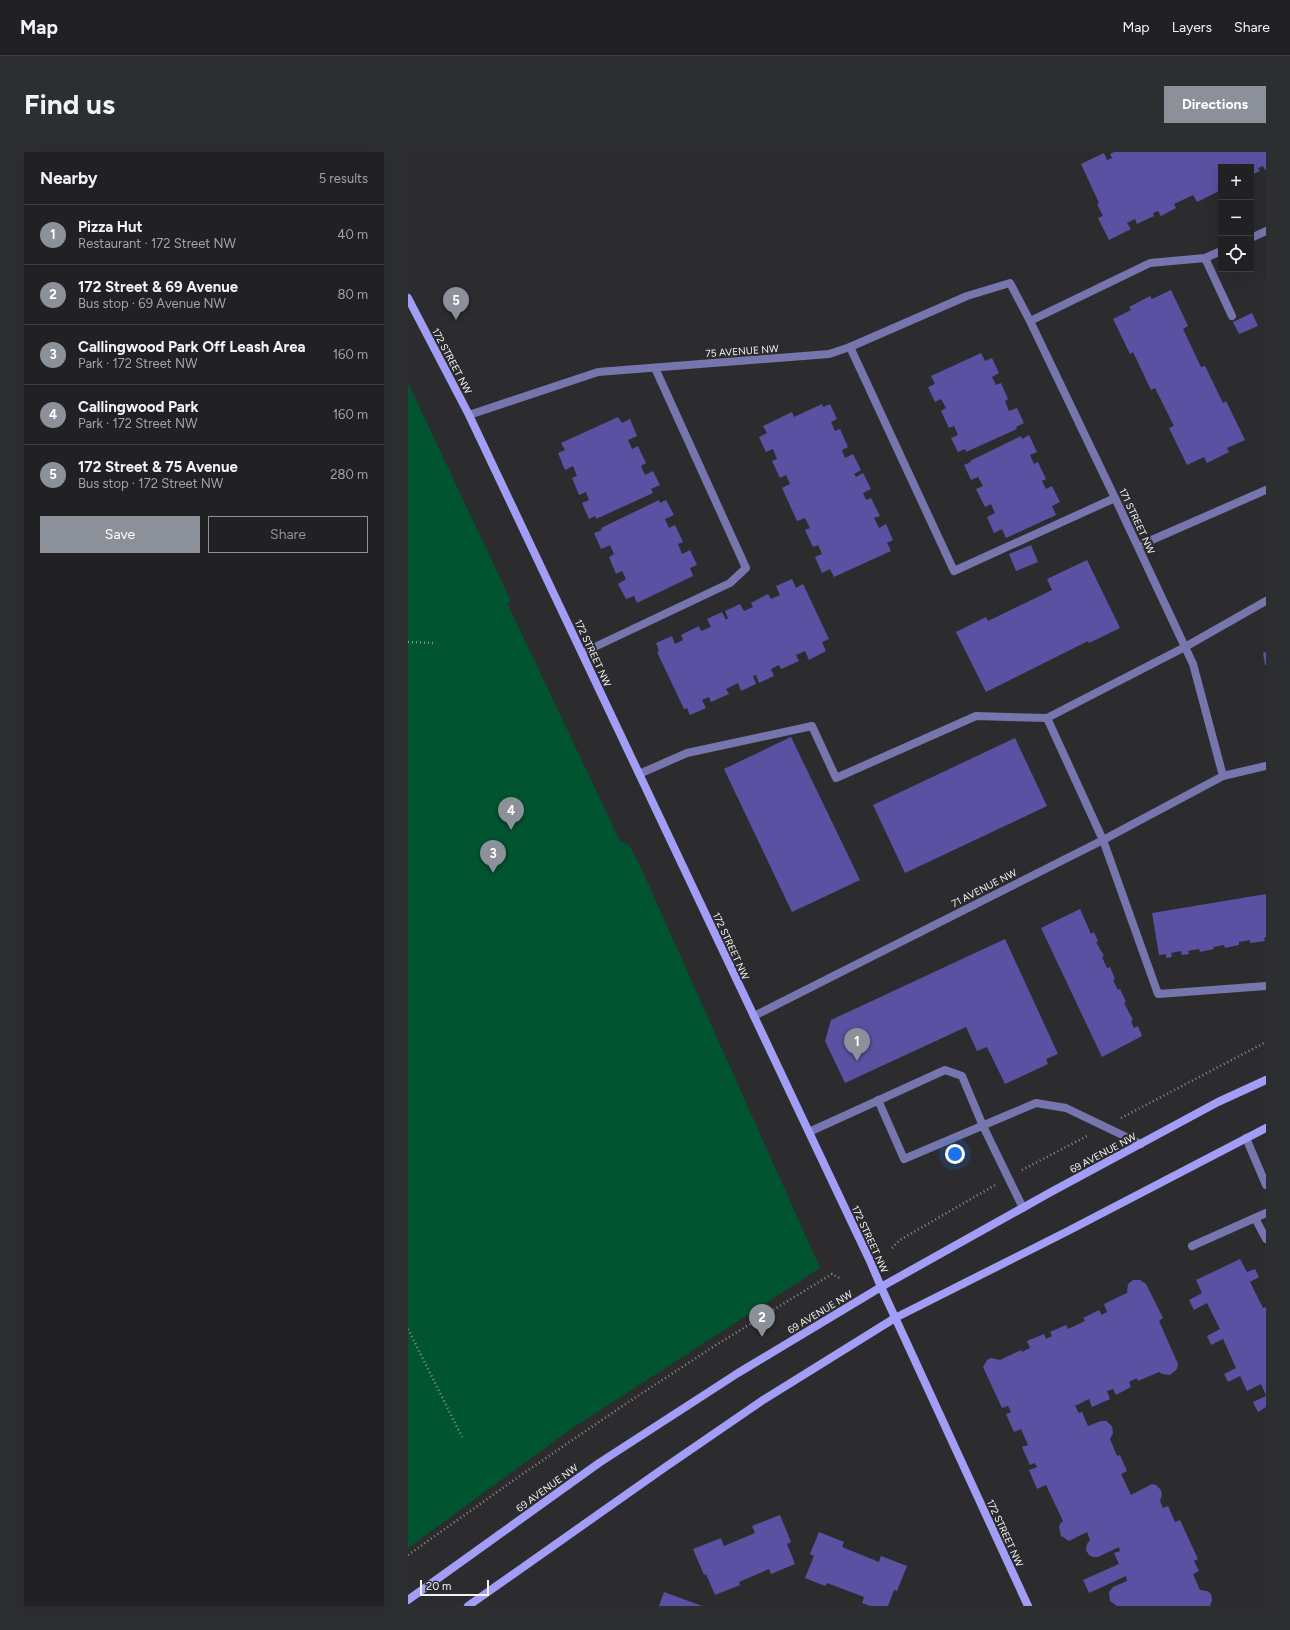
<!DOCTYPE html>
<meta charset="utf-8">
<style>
body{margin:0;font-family:Figtree,sans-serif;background:#2d2e30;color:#f1f3f6}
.controls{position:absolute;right:12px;top:12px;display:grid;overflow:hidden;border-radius:0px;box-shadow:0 4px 16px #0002}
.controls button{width:36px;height:36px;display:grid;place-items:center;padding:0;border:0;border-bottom:1px solid #3e3e41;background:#212123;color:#f1f3f6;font:20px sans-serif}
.scale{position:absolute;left:12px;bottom:10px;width:69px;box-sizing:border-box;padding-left:4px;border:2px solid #f3f3f5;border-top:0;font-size:11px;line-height:14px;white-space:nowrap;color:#f3f3f5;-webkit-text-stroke:3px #2c2c2f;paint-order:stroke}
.you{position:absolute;left:547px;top:1002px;width:14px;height:14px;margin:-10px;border:3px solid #fff;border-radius:50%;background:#1a73e8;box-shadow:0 0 0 6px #1a73e833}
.badge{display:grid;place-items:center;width:26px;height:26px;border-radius:50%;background:#8c9099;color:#fff;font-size:13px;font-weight:700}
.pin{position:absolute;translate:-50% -33px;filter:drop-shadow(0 1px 2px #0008)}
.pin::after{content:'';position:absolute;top:21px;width:14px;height:12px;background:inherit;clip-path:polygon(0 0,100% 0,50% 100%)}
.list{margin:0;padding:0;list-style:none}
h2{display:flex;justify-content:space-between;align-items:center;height:52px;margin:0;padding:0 16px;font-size:17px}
h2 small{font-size:13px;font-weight:400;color:#a2a3a6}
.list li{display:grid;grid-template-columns:26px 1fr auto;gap:12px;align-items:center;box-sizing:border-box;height:60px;padding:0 16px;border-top:1px solid #3e3e41}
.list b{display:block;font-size:15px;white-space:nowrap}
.list p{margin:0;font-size:13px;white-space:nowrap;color:#a2a3a6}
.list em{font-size:13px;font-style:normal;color:#a2a3a6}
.actions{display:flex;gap:8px;padding:12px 16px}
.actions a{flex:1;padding:9px 0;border:1px solid #8c9099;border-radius:0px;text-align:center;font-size:14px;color:#8c9099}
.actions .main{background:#8c9099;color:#fff}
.icon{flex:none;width:22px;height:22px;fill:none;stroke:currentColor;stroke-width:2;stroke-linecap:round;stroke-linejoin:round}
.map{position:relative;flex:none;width:858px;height:1454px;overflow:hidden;border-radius:0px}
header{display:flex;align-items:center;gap:24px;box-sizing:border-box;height:56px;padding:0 20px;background:#212123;border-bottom:1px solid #3e3e41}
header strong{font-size:19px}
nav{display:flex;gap:22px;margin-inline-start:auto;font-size:14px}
.intro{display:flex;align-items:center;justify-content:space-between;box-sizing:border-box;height:96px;padding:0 24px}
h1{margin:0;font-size:28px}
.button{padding:10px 18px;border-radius:0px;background:#8c9099;color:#fff;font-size:14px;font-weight:700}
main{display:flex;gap:24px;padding:0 24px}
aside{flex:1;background:#212123;border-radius:0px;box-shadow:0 4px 16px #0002}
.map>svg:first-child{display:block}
</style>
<header>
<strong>Map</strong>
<nav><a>Map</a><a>Layers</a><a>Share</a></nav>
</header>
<div class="intro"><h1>Find us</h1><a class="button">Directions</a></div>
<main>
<aside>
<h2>Nearby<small>5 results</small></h2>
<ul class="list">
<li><span class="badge">1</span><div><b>Pizza Hut</b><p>Restaurant · 172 Street NW</p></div><em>40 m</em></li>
<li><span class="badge">2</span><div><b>172 Street &amp; 69 Avenue</b><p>Bus stop · 69 Avenue NW</p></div><em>80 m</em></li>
<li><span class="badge">3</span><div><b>Callingwood Park Off Leash Area</b><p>Park · 172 Street NW</p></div><em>160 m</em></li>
<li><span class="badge">4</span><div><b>Callingwood Park</b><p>Park · 172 Street NW</p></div><em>160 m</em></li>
<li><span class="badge">5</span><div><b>172 Street &amp; 75 Avenue</b><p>Bus stop · 172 Street NW</p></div><em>280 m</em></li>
</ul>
<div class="actions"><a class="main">Save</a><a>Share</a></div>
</aside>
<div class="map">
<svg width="858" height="1454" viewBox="0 0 858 1454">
<rect width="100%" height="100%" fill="#2c2c2f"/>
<!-- green -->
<path fill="#00542f" d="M0,231L103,449L99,451L212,689L222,694L233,716L412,1116L160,1279L0,1396Z"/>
<!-- building -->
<path fill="#5a51a3" d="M706,0H858V18H857L855,14L850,16L852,19L843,23V15H813V38L789,50L785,43L766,52L768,56L753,64L750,59L745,61L746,64L729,72L727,67L719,71L723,77L701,88L690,66L695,64L689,52L691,51L673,12L696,1L699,8L704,6L702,2Z
M763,138L780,174L775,177L793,215L797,214L815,251L818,249L837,288L819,296L821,300L799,311L796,305L779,313L761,276L766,274L747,236L743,238L725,200L722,202L705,167L723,158L721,155L742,144L744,147Z
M844,161L850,174L831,182L825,170Z
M573,201L577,209L584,206L591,221L584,225L588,233L593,231L600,247L597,249L601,259L609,256L616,271L608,275L609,277L558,300L557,297L550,300L543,286L550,283L546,274L541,276L533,259L538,256L533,247L527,250L520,235L527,232L523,224Z
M414,252L415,255L422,252L429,267L423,270L427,279L432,277L440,295L434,298L437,306L445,302L453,318L446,322L448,325L455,321L463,337L455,341L458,348L463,346L472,364L466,366L471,376L478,372L485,388L479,391L483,399L426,425L422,417L414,421L407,405L414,402L410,393L405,395L397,378L402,376L397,366L389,369L374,336L382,332L378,323L372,326L364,309L369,307L365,297L358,300L351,285L359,281L355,274L384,260L386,265Z
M210,265L214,271L222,267L229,284L220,288L224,297L230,294L238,311L233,314L237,323L245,319L252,333L243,337L245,341L188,367L187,364L181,367L174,351L181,348L178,340L171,343L164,326L169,324L165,314L157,318L150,301L157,298L153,291Z
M621,283L629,300L622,303L626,312L630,310L638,327L634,329L638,337L644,334L652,350L644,354L648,363L598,386L594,377L586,381L579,365L587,361L583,352L577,355L568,337L575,334L570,325L563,328L556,313L563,310L562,309L613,284L614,287Z
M251,348L252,351L258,348L266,363L257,367L261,376L267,373L275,390L270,392L274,402L282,398L289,413L282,416L285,424L229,451L226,444L218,447L210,432L218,427L214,419L208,422L201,405L206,402L202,393L193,397L186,381L194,378L193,376Z
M623,393L630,410L608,419L601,402Z
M679,408L712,476L681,491L680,489L578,540L548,480L578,465L580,469L644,438L639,427Z
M384,427L388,436L395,432L421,487L414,490L418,499L401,508L397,499L388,503L391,509L373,517L371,513L363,517L366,524L351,531L348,523L345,524L348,532L333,539L330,531L318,537L321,542L303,550L301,545L294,548L298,556L282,563L279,556L276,557L249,500L251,499L248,491L264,484L267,492L275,488L273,483L291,474L293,479L303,475L299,467L314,460L318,468L320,466L317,459L332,452L336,459L345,455L343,451L360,442L363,447L372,443L368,434Z
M858,500V513H857L855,501Z
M383,585L452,728L384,760L316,617Z
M607,586L639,654L497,721L465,653Z
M858,742V785L856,786L857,789L842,791V788L831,790V793L817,796L816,793L805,795L806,797L792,800L791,797L780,799L781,802L774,803L773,799L763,801L764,805L758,806V802L751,803L744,761Z
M672,757L683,782L686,780L690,789L688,790L696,804L694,805L699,816L702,815L707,827L705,828L710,838L712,837L718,850L716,851L725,868L723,869L726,876L730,874L734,884L694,905L633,776Z
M597,787L650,902L638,907L640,912L597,932L579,895L569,899L558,875L437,931L417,889L423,868Z
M832,1107L839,1120L847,1117L851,1125L842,1130L855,1156L858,1155V1243L853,1232L839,1239L832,1224L820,1230L816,1222L828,1216L815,1187L803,1193L799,1184L812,1177L799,1151L786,1158L781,1148L794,1141L788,1128Z
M725,1128H732L738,1132L755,1166L751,1169L770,1212L769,1217L762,1223L754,1222L751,1220L730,1229L729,1226L721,1230L723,1235L708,1243L705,1237L699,1239L702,1247L684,1255L681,1247L667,1254L671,1261L674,1260L680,1274L693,1269H698L704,1274L705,1281L702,1287L709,1304L712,1303L719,1319L713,1322L723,1343L744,1332L748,1333L753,1338L754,1343L752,1349L755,1356L760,1354L767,1370L772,1368L790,1407L786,1409L791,1419L785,1422L792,1438L799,1439L803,1442L804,1448L802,1454H709L702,1449L701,1440L705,1435L719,1429L718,1424L681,1441L675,1428L711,1412L706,1401L712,1399L711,1395L690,1405H685L681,1403L678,1398L679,1392L682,1388L679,1380L661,1389L653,1384L651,1375L652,1372L655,1369L638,1333L629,1337L621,1318L629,1315L627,1311L622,1313L614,1295L620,1293L613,1277L606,1280L598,1262L603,1260L600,1254L594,1256L575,1215L579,1208L583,1206L592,1208L613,1198L614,1200L622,1196L619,1189L636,1182L638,1187L644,1184L642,1180L658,1173L660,1177L677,1169L675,1166L691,1158L694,1163L699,1160L696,1152L719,1141L720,1132Z
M858,1244V1255L850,1260L845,1250Z
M372,1363L383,1390L379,1392L387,1412L363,1422L361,1417L331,1430L332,1433L307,1443L298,1422L296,1423L285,1397L313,1386L316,1394L347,1381L344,1374Z
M411,1380L436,1390L434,1395L471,1410L473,1404L499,1414L489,1439L486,1438L480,1454H462L454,1451L456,1445L419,1431L417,1434L397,1426L406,1404L402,1402Z
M256,1440L294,1454H251Z"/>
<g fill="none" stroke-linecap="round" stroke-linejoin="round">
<!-- path -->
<path stroke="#8e8e91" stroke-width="2.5" stroke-dasharray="1 3" stroke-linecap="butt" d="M0,490L25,491
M713,966L858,890
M614,1018L679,984
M484,1096L492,1088L587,1033
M0,1177L54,1285
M0,1403L116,1321L213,1255L308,1193L424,1122L433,1127"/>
<!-- lane -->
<path stroke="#7775ad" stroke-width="8" d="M843,86L858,79
M797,106L824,164
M622,169L742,111L797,106L813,99
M442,195L546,419L707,346
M730,394L858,338
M174,501L322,431L338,416L247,216
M639,566L777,495L858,449
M231,622L279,601L404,574L428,626L568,564L639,566L695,688L750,842L858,834
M815,624L858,614
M470,948L496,1007L628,951L658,956L733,992
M401,980L537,918L554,924L575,974L615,1056
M838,986L858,1033
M847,1066L858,1087
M784,1094L858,1061"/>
<!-- street -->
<path stroke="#7775ad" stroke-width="8" d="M61,263L190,220L421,202L442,195L559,144L602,131L622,169L707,346L785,512L815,624L695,688L346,864"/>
<!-- secondary -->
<path stroke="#a29df6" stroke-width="8" d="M0,146L61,263L462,1109L473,1135L620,1454
M0,1448L191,1311L330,1221L473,1135L643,1040L810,950L858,928
M60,1454L256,1316L355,1248L487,1166L658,1080L858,976"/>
</g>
<g text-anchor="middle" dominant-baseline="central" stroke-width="4" stroke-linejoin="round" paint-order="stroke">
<!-- street labels -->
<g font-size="10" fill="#f3f3f5" stroke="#2c2c2f">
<text transform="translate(334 199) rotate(-4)">75 AVENUE NW</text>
<text transform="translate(44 209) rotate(62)">172 STREET NW</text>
<text transform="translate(729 369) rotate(65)">171 STREET NW</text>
<text transform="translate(185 501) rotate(65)">172 STREET NW</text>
<text transform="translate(576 736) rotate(-27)">71 AVENUE NW</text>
<text transform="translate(323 794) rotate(65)">172 STREET NW</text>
<text transform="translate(695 1001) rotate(-28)">69 AVENUE NW</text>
<text transform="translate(462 1087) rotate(65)">172 STREET NW</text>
<text transform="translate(412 1160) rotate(-31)">69 AVENUE NW</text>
<text transform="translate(139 1336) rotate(-36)">69 AVENUE NW</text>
<text transform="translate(597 1381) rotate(65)">172 STREET NW</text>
</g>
</g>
</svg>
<div class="controls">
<button>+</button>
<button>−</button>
<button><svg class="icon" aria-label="locate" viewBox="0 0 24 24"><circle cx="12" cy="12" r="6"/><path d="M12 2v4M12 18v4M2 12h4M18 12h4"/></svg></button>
</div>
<div class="scale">20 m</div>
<div class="you"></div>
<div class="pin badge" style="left:449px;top:909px">1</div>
<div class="pin badge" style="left:354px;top:1185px">2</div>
<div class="pin badge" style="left:85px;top:721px">3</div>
<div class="pin badge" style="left:103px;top:678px">4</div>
<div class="pin badge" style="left:48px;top:168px">5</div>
</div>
</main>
